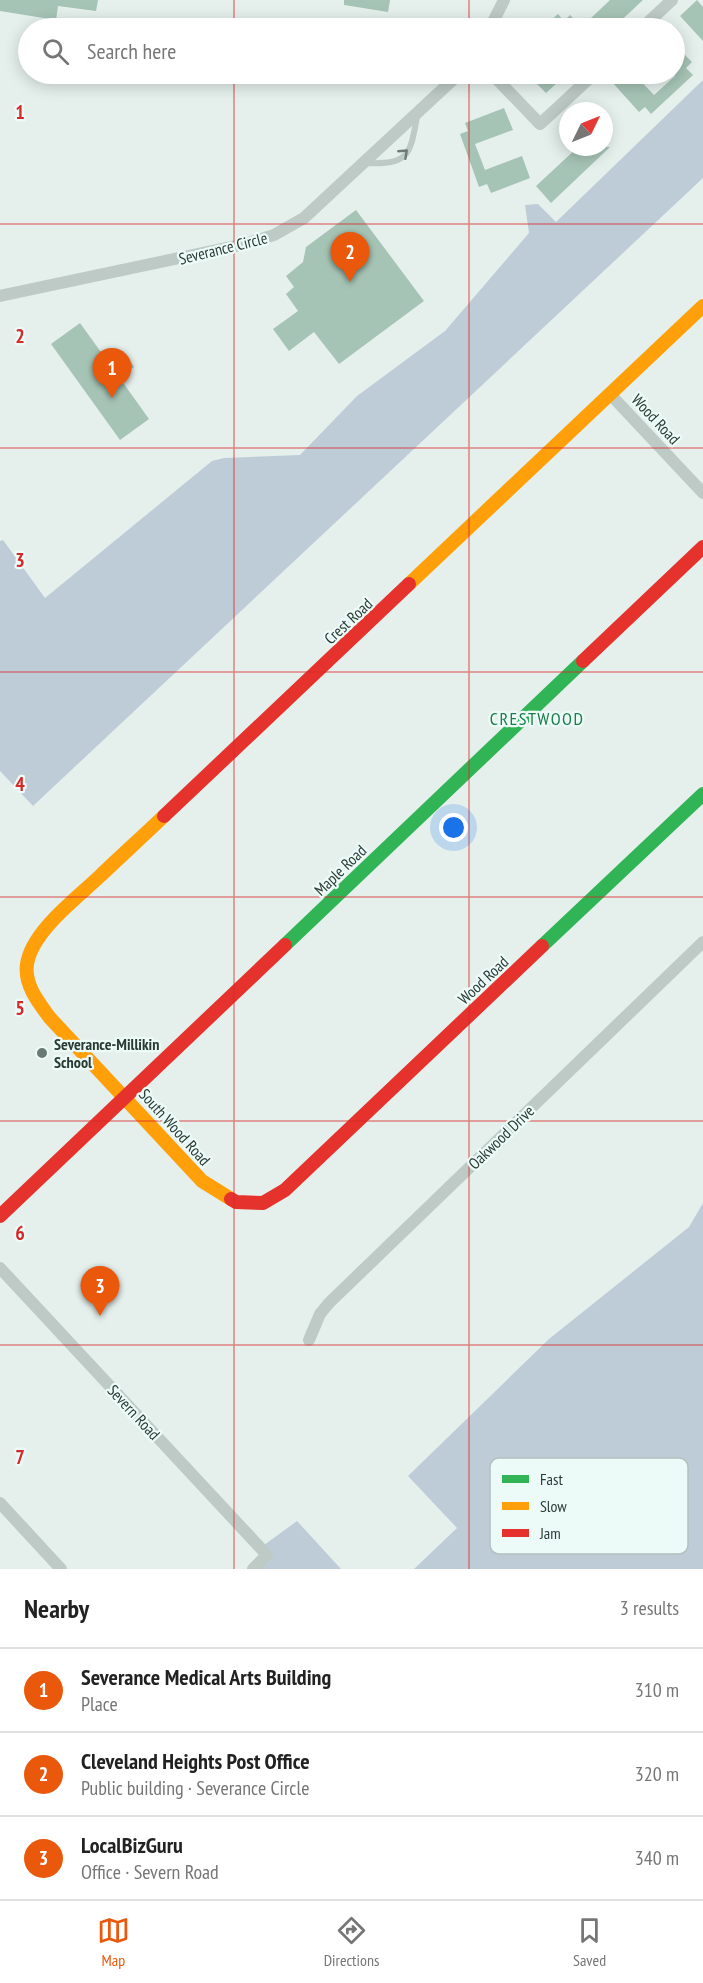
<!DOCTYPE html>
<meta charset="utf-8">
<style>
body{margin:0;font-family:"PT Sans Narrow",sans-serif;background:#f2f2f2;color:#222}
.compass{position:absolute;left:559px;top:102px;width:54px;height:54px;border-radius:50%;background:#fff;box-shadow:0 3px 15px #0003;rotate:47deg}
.you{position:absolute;left:454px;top:828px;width:21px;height:21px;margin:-15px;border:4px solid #fff;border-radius:50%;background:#1a73e8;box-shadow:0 0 0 9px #1a73e833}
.badge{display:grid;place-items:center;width:39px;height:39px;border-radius:50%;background:#ea580c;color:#fff;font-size:20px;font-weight:700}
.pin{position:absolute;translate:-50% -50px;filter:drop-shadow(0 2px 3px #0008)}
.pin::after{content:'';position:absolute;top:32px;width:21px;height:18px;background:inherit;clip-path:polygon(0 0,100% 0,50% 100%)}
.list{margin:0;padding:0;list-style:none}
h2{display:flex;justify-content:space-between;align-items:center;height:78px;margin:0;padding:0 24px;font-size:26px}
h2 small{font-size:20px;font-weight:400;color:#767676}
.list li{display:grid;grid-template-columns:39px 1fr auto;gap:18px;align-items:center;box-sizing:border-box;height:84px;padding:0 24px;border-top:2px solid #e0e0e0}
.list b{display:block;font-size:22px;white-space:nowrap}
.list p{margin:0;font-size:20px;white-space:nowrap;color:#767676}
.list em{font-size:20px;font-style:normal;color:#767676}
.icon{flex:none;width:33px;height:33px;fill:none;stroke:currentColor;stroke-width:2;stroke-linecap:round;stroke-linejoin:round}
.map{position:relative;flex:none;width:703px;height:1569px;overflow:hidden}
.search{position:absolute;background:#fff;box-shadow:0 3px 15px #0003;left:18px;right:18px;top:18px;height:66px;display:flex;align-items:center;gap:15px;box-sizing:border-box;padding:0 21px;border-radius:33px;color:#767676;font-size:22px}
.sheet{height:330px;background:#fff}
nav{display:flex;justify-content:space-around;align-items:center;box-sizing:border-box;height:84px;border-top:2px solid #e0e0e0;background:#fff;font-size:16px;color:#767676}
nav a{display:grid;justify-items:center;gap:3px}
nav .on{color:#ea580c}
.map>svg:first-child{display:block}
</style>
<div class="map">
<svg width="703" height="1569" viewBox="0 0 703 1569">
<rect width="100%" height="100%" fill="#e5f0ed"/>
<!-- green -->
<path fill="#beccd7" d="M703,80V178L33,806L0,771V541L3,540L45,598L212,461L224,458L300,455L357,396L445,331L529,233L525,205L538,204L556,222Z
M703,1203V1569H414L457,1528L408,1476L549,1339L689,1227Z
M297,1521L341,1569H253L267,1556L260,1548Z"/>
<!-- building -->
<path fill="#a6c4b6" d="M0,0H98L96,11L58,6L56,20L0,11Z
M344,0H390L388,12L344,5Z
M610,0H643L613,28H600L590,19Z
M697,0L703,7V41L680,16Z
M558,14L564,21L570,15L583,28H542Z
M681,51L692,62L686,68L693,75L651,114L645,107L639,112L612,82L621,74H634L654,95L675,76V57Z
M527,74H567L546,93Z
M504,108L513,130L475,144L485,170L522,156L530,178L491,193L487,184L479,187L460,134L468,131L465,123Z
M578,147H610L551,203L536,186Z
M356,210L424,301L339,364L314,332L289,351L273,329L298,311L286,294L294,287L286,276L303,262L306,247Z
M80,323L111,366L126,355L134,367L119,377L149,419L120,440L51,344Z"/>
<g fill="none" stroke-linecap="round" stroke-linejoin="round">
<!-- lane -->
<path stroke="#bdcac6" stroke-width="6" d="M366,163C409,165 410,155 417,117"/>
<!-- street -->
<path stroke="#bdcac6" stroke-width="12" d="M490,28L504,0
M642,28L672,0
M492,74L540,124L594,74
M0,296L245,244L274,235L304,218L459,74
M610,394L703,493
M0,1268L267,1555L253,1569
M309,1340L320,1314L329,1303L703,942
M0,1503L61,1569"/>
<!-- fast -->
<path stroke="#30b455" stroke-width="14" d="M285,945L583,661
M542,946L703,794"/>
<!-- slow -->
<path stroke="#ff9f0a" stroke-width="14" d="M409,584L703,306
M164,816C143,836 121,856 100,876C77,898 32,931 27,964C24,985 39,1003 50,1018L202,1181L231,1199"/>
<!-- jam -->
<path stroke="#e5322d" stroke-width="14" d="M583,661L703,547
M164,816L409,584
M231,1199L236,1202L263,1203L285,1190L542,946
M0,1216L285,945"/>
</g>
<!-- one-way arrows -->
<defs><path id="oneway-chevron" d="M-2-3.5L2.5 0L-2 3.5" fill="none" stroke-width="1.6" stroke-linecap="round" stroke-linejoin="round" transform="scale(1.5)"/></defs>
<use stroke="#6c7b76" href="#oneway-chevron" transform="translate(404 153) rotate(-43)"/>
<!-- grid -->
<path fill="none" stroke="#d62828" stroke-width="1.5" stroke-opacity="0.55" d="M234,0V28M469,0V28M234,74V1569M469,74V1569M0,224H703M0,448H703M0,672H703M0,897H703M0,1121H703M0,1345H703"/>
<!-- markers -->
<circle fill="#6b7a75" stroke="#edfbf8" stroke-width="2" cx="42" cy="1053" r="6"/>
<g text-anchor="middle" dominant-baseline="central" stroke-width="4.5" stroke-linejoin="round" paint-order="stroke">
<!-- street labels -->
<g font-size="16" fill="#2a3b34" stroke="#edfbf8">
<text transform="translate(223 248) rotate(-14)">Severance Circle</text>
<text transform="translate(656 419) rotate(47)">Wood Road</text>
<text transform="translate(348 621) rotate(-43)">Crest Road</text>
<text transform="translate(340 870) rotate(-44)">Maple Road</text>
<text transform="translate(483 980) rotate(-43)">Wood Road</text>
<text transform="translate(175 1127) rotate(48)">South Wood Road</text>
<text transform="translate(501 1137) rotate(-44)">Oakwood Drive</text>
<text transform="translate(134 1412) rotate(47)">Severn Road</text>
</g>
<!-- poi labels -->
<g font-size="16" font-weight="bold" fill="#2a3b34" stroke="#edfbf8" text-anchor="start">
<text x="54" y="1044">Severance-Millikin<tspan x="54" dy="18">School</tspan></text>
</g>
<!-- neighbourhood labels -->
<g font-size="18" letter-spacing="1.5" fill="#1c7d4b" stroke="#edfbf8">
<text x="537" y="718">CRESTWOOD</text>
</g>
</g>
<!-- legend -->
<rect x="490" y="1458" width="198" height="96" rx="9" fill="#edfbf8" stroke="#b2c1bd" stroke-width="1.5"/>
<rect x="502" y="1475" width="27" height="8" fill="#30b455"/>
<rect x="502" y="1502" width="27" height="8" fill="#ff9f0a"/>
<rect x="502" y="1529" width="27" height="8" fill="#e5322d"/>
<g font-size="16" fill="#2a3b34">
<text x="540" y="1485">Fast</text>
<text x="540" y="1512">Slow</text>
<text x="540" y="1539">Jam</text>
</g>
<g font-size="20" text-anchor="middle" font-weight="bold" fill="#d62828" stroke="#edfbf8" stroke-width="4.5" stroke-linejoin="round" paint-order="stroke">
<text x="20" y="119">1</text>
<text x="20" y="343">2</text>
<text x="20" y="567">3</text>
<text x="20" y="791">4</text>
<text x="20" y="1015">5</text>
<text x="20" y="1240">6</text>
<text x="20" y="1464">7</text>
</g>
</svg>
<svg class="compass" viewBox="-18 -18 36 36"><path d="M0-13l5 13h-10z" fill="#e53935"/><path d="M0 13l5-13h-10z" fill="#767676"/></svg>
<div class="you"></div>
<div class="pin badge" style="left:112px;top:398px">1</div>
<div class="pin badge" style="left:350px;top:282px">2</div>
<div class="pin badge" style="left:100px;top:1316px">3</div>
<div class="search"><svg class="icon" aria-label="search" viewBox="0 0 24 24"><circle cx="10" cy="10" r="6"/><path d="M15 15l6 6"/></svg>Search here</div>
</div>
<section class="sheet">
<h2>Nearby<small>3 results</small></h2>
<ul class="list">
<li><span class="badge">1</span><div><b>Severance Medical Arts Building</b><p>Place</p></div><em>310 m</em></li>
<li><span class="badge">2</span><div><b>Cleveland Heights Post Office</b><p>Public building · Severance Circle</p></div><em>320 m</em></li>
<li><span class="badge">3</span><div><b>LocalBizGuru</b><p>Office · Severn Road</p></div><em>340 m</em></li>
</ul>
</section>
<nav>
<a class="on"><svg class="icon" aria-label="map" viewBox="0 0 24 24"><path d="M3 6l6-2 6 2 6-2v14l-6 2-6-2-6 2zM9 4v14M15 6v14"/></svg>Map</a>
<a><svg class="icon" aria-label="directions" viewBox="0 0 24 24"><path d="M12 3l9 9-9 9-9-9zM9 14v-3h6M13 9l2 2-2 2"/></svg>Directions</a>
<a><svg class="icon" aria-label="saved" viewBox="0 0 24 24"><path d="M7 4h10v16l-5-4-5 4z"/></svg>Saved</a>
</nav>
